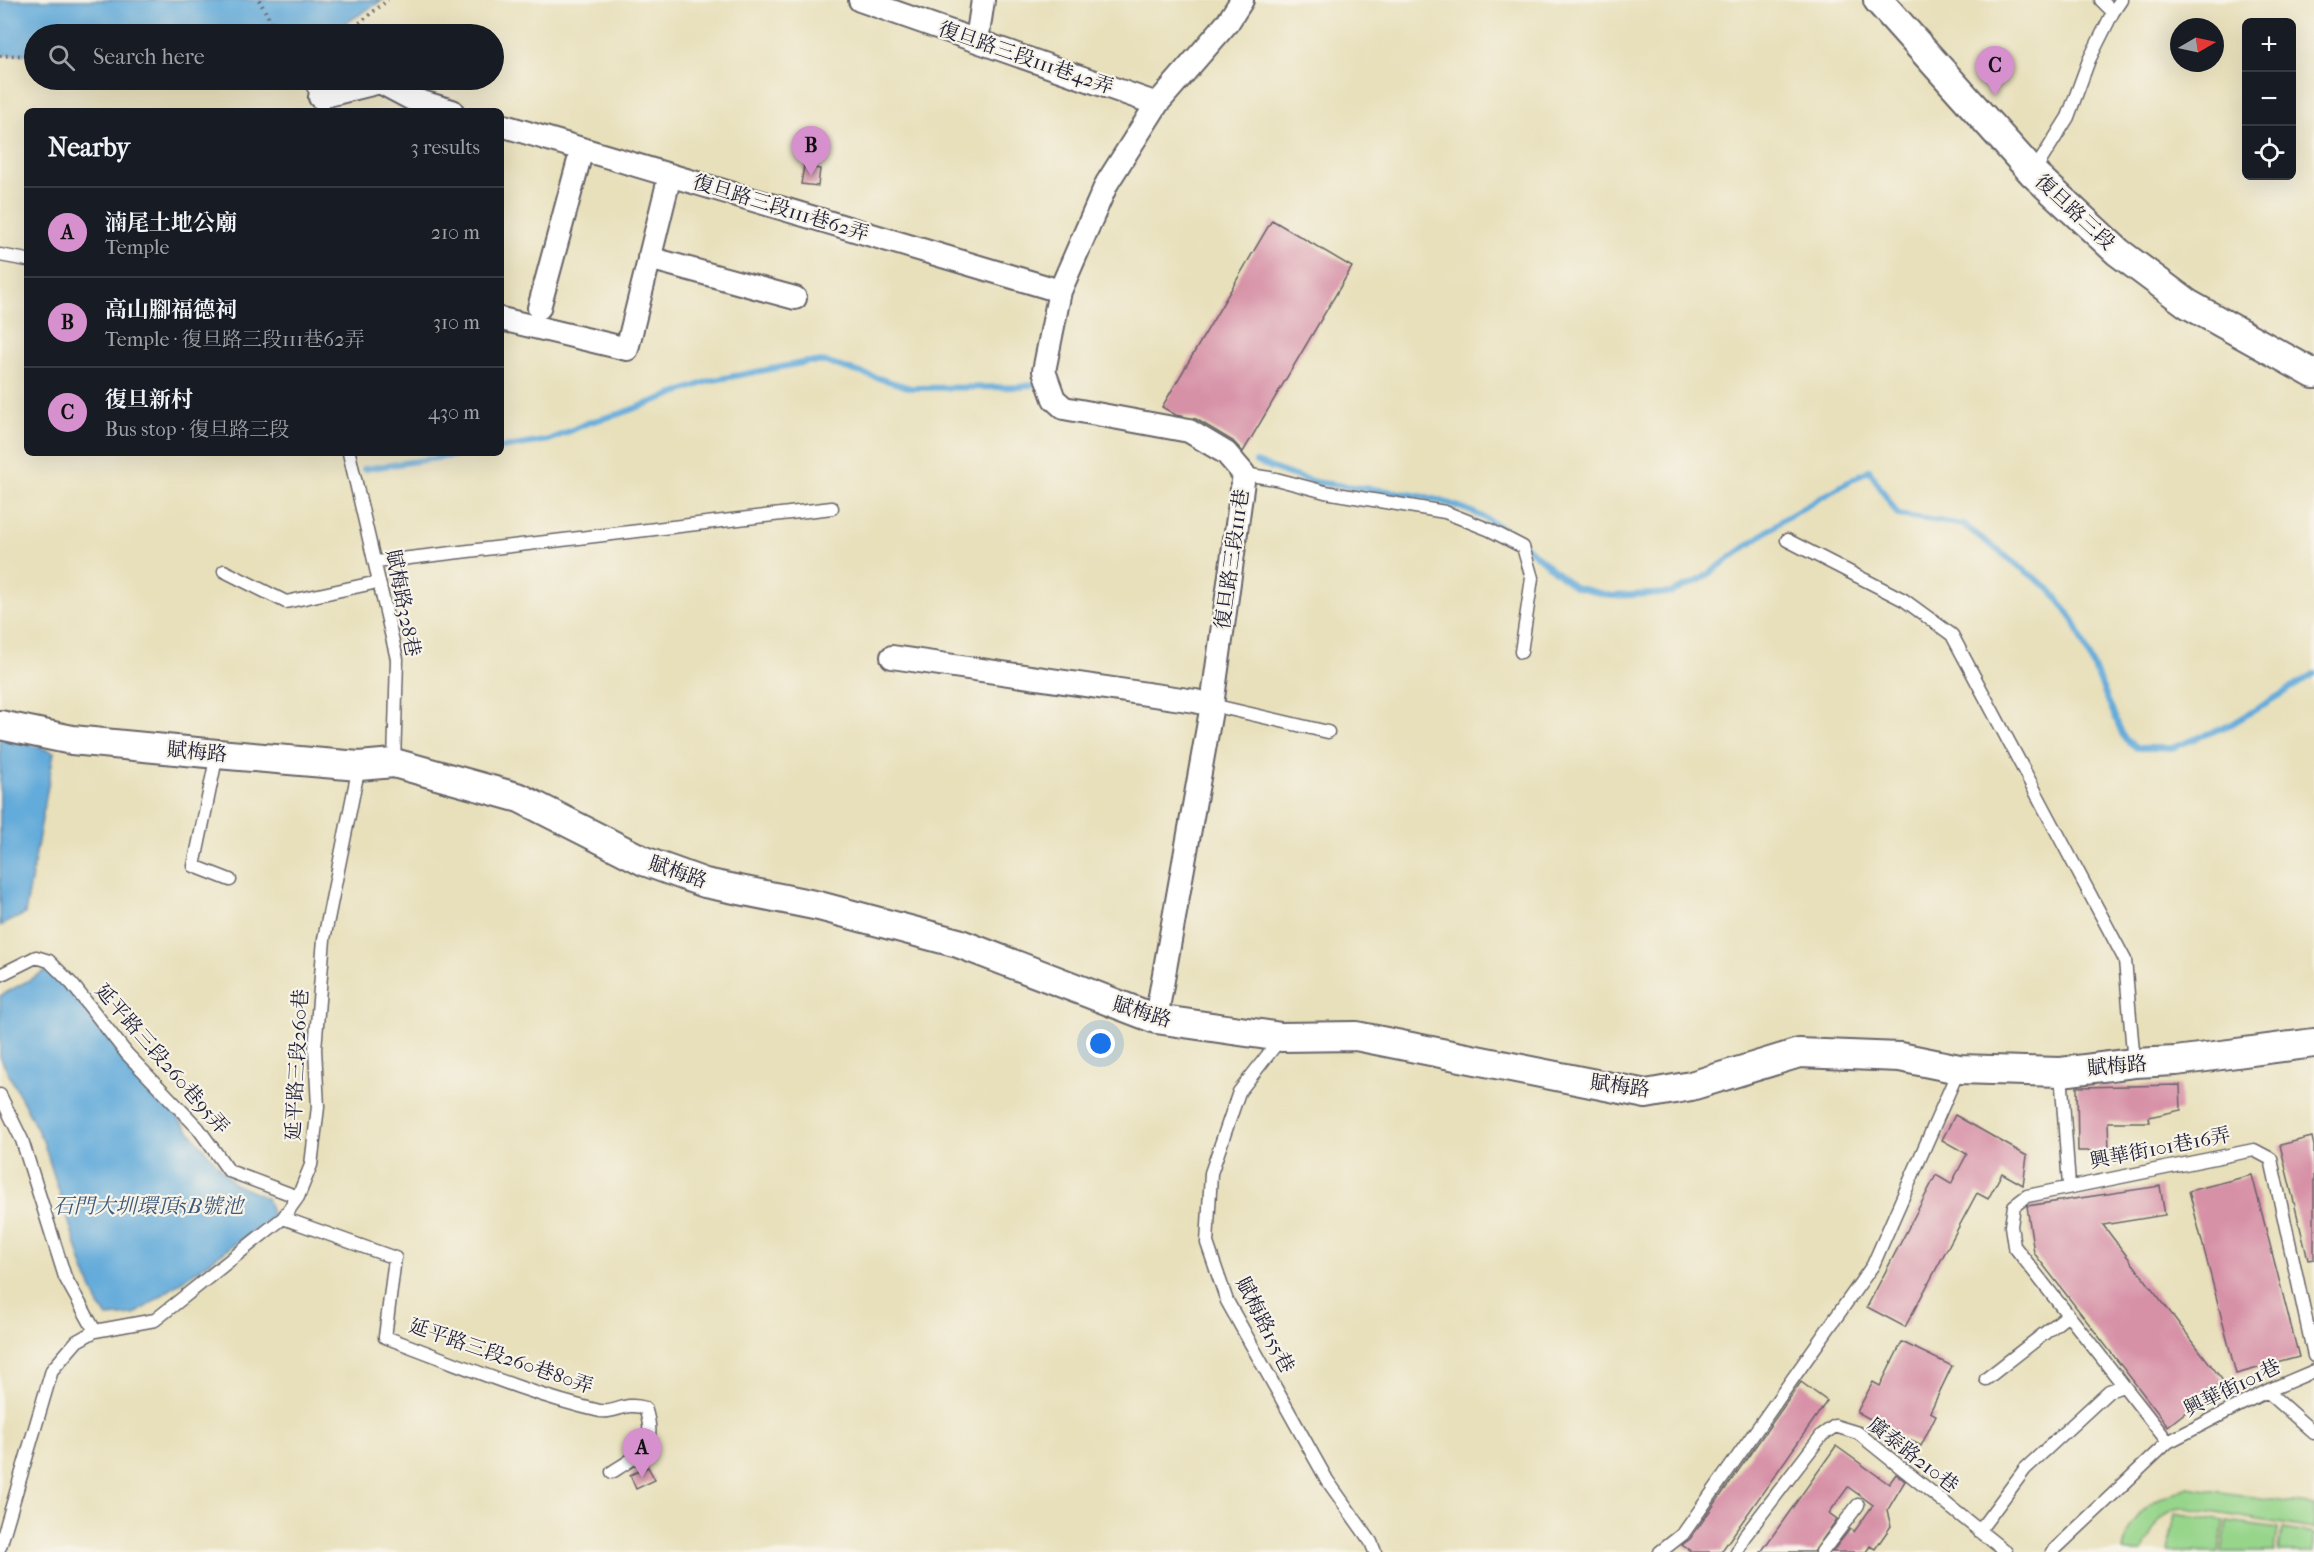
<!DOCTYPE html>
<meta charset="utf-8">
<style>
body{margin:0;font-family:"IM FELL French Canon","Noto Serif TC",serif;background:#20242c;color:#f1f3f6}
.controls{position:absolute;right:18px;top:18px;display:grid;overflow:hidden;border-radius:9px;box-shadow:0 6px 24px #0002}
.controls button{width:54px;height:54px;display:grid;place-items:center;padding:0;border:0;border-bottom:2px solid #363941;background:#171b24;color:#f1f3f6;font:30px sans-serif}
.compass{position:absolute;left:2170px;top:18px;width:54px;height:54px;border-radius:50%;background:#171b24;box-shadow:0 6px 24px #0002;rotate:81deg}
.you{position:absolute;left:1101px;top:1044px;width:21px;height:21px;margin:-15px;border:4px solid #fff;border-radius:50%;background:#1a73e8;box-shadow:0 0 0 9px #1a73e833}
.badge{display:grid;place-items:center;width:39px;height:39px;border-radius:50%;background:#d690ce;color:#111;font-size:20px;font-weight:700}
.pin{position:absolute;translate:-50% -50px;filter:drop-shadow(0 2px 3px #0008)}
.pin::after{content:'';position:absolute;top:32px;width:21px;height:18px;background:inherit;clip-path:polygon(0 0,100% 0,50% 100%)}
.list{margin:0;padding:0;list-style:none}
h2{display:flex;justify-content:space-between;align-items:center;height:78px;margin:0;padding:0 24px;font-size:26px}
h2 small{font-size:20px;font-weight:400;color:#9ea1a6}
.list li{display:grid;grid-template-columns:39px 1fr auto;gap:18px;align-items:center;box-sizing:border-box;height:90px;padding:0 24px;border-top:2px solid #363941}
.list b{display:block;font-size:22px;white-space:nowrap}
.list p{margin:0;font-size:20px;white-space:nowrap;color:#9ea1a6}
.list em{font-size:20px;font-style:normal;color:#9ea1a6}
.icon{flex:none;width:33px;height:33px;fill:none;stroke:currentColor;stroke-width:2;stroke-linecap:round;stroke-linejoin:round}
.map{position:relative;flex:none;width:2314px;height:1552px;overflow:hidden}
.search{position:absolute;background:#171b24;box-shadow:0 6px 24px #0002;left:24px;top:24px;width:480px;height:66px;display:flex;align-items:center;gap:15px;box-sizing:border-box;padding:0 21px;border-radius:33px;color:#9ea1a6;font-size:22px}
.panel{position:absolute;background:#171b24;box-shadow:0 6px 24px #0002;left:24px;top:108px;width:480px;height:348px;border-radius:9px}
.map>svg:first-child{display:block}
</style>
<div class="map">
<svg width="2314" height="1552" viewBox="0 0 2314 1552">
<rect width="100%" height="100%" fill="#f7f3e8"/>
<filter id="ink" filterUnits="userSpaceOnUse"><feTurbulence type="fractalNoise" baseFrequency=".0167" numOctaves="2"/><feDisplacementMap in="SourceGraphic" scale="12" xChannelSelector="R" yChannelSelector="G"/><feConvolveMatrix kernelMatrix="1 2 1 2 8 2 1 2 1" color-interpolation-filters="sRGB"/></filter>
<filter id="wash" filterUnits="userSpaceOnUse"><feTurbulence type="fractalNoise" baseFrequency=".008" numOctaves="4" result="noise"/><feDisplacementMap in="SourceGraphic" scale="24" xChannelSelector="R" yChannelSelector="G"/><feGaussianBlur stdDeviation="1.35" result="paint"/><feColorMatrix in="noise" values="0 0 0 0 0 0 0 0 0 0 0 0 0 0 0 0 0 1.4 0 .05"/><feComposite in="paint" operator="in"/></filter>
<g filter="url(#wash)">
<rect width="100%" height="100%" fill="#e8e0bb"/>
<!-- green -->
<path fill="#97d58b" stroke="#5c7c63" stroke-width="1.5" d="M2188,1487L2314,1506V1529L2186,1508C2182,1508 2175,1508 2171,1511C2157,1518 2148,1538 2142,1552H2123C2128,1514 2155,1498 2188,1487Z
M2175,1513L2224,1521L2219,1552H2168Z
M2227,1521L2278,1528L2275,1552H2222Z
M2282,1529L2314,1534V1552H2279Z"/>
<!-- water -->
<path fill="#63abda" stroke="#42668a" stroke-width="1.5" d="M0,0H383L338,28L300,29L255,34H34V54L0,55Z
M0,735L54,752L25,914L0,926Z
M49,969L57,975L234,1184L267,1198L273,1217L134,1315L107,1317L98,1304L84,1270L43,1141L0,1057V996Z"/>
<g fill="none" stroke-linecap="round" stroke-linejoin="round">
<!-- stream -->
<path stroke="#63abda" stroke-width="6" d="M501,448L549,440L590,422L619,414L709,381L807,362H825L911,388L1020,387L1036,384
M1256,462C1277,469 1300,480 1322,483C1391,493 1456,491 1514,537
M364,469L470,453
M1524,545L1574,587L1612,596L1670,593L1700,580L1784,519L1869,470L1898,515L1964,525L2051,590L2074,621L2124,738L2137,748H2172L2232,724L2314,674"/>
</g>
<g id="blocks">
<!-- building -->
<path fill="#d791a7" d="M804,166L820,169L818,186L801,184Z
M1272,220L1352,267L1243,452L1233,441L1196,419L1176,415L1162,407Z
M2180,1085L2181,1110L2149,1117L2150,1122H2108L2109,1151H2078L2077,1087Z
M1955,1115L2027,1156L2023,1185L2002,1173L1988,1199L1977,1193L1905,1327L1867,1307L1936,1175L1951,1184L1967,1154L1942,1140Z
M2312,1137L2314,1146V1259L2308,1260L2280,1145Z
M2252,1175L2299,1357L2236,1374L2189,1191Z
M2160,1186L2165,1215L2103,1225L2224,1382L2168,1426L2034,1253L2027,1206Z
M1902,1342L1952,1366L1930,1412L1936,1415L1921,1446L1857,1412L1873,1382L1880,1386Z
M1801,1382L1827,1401L1721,1552H1692L1682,1545L1690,1539Z
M1836,1446L1889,1484L1896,1474L1905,1481L1887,1511L1891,1526L1875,1549L1870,1546L1866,1552H1832L1850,1529L1854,1532L1873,1505L1848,1487L1829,1513L1837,1519L1814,1552H1761Z
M648,1467L655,1480L636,1489L630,1475Z"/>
</g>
</g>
<g filter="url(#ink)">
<use href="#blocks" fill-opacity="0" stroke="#676468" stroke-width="1.5"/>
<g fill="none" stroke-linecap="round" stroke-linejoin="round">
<!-- service casing -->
<g stroke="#676468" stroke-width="15">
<path id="service" d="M2101,0L2113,12
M308,80L320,97L323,111
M2033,173L2068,117L2089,60L2113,12L2121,0
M0,255L27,260
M349,453L397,659L394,763
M1244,474L1276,479L1325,492L1445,512L1490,530L1523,547L1532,578L1521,652
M1787,540L1904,600L1952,635L2125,960L2134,1063
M376,562L832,508
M224,571L286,602L378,582
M1212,705L1328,732
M217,754L194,866L230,880
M0,975L36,957L49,961L72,984L127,1054L198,1128L229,1171L298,1197
M1281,1038L1239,1092L1211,1173L1207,1243L1227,1301L1327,1480L1371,1542L1375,1552
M2061,1072L2069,1186
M0,1095L22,1140L65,1277L95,1331
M283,1218L395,1258L385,1337C456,1363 527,1394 600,1411C615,1414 625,1401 645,1408C658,1446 642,1453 612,1472
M1986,1379L2068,1315
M2267,1391L2314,1433
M2168,1442L2014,1246L2011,1226L2014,1206L2027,1196L2254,1150L2271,1159L2314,1356
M1979,1531L2025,1469L2109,1391L2123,1386
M0,1547L52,1370L77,1341L95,1331L155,1320L283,1218L298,1197L311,1165L318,1107L315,1049L324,939L359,766
M1660,1552L1683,1534L1873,1265L1959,1069
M1737,1552L1744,1537L1822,1435L1835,1426L1858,1433L2006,1552
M1822,1552L1858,1505
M2052,1552L2168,1442L2267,1391L2314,1371"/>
</g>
<!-- minor casing -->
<g stroke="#676468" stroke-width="26">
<path id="minor" d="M860,0L1157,104
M977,40L983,0
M320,97L380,82L412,99L452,111
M501,125L1060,291
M649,258L795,298
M539,308L582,149
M501,319L627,349L670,175
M892,657L1195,701L1212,705
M1156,1019L1212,705L1244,474L1226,453L1189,431L1064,408L1054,399L1044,371L1060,291L1107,183L1157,104L1228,22L1242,0"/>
</g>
<!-- tertiary casing -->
<g stroke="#676468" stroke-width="32">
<path id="tertiary" d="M1878,0L2033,173L2118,252L2188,304L2314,374
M0,725L72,740L217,754L359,766L394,763L520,798L644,861L705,883L819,906L958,943L1156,1019L1281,1037L1356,1036L1646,1094L1691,1086L1799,1053L1900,1057L1959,1069L2061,1072L2134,1063L2176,1061L2314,1043"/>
</g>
<!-- path -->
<path stroke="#676468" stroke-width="4" stroke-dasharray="1.5 4.5" stroke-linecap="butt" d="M259,0L278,34
M339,34L348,32L388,0
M0,56L34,55"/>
<!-- service -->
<use href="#service" stroke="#fff" stroke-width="12"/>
<!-- minor -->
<use href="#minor" stroke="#fff" stroke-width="22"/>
<!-- tertiary -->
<use href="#tertiary" stroke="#fff" stroke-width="28"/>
</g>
</g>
<g text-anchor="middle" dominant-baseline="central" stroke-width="4.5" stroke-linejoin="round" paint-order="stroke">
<!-- street labels -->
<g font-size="20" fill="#22223b" stroke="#f7f3e8">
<text transform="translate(1026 58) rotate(19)">復旦路三段111巷42弄</text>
<text transform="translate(781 208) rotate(17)">復旦路三段111巷62弄</text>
<text transform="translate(2075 212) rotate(43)">復旦路三段</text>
<text transform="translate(1232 559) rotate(-82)">復旦路三段111巷</text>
<text transform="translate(403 603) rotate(79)">賦梅路328巷</text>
<text transform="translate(197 752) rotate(5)">賦梅路</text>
<text transform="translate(678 872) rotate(19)">賦梅路</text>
<text transform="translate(1142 1012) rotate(17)">賦梅路</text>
<text transform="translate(162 1059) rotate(49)">延平路三段260巷95弄</text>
<text transform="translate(297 1065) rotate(-87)">延平路三段260巷</text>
<text transform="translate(2117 1066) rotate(-5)">賦梅路</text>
<text transform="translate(1620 1086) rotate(8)">賦梅路</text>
<text transform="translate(2160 1148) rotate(-11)">興華街101巷16弄</text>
<text transform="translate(1265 1325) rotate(63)">賦梅路155巷</text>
<text transform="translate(501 1356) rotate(19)">延平路三段260巷80弄</text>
<text transform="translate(2232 1388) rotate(-26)">興華街101巷</text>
<text transform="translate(1913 1455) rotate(38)">廣泰路210巷</text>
</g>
<!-- water labels -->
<g font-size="21" font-style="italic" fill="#3c597b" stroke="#f7f3e8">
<text x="148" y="1206">石門大圳環頂5B號池</text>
</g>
</g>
</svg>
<div class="controls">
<button>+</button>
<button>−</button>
<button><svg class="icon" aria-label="locate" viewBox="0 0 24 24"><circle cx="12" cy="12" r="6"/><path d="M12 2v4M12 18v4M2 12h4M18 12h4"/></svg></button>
</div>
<svg class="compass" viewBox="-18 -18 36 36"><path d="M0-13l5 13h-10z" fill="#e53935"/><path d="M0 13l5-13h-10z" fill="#9ea1a6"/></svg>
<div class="you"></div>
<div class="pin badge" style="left:642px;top:1478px">A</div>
<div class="pin badge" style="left:811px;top:176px">B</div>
<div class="pin badge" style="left:1995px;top:96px">C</div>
<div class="search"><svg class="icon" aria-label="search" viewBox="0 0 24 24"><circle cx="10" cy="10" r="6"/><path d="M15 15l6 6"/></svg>Search here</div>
<section class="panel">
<h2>Nearby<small>3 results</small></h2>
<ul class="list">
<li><span class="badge">A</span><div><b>湳尾土地公廟</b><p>Temple</p></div><em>210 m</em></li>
<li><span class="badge">B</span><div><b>高山腳福德祠</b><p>Temple · 復旦路三段111巷62弄</p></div><em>310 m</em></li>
<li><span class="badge">C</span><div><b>復旦新村</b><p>Bus stop · 復旦路三段</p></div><em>430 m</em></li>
</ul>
</section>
</div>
